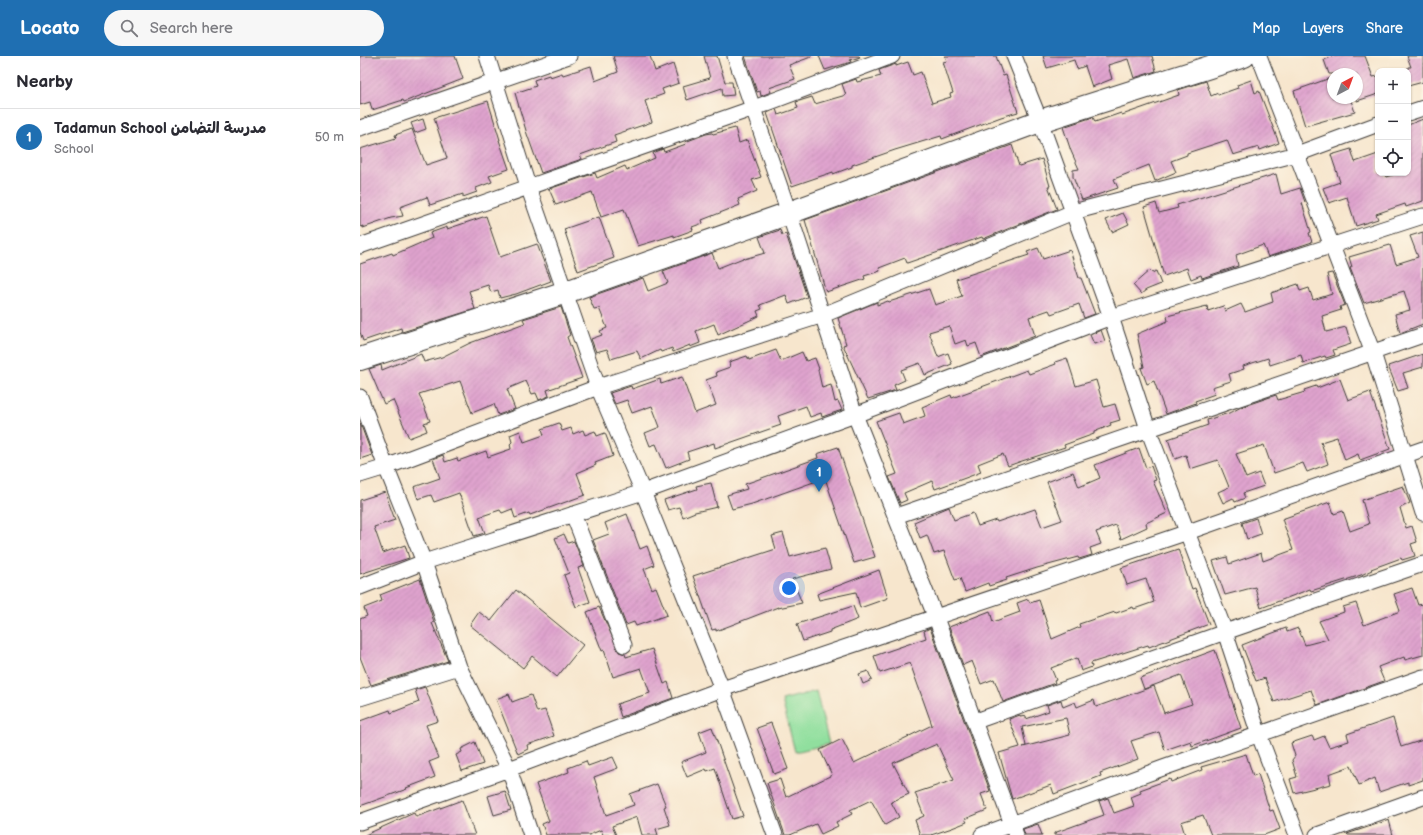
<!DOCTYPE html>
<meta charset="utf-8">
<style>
body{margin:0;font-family:"Balsamiq Sans","Playpen Sans Arabic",sans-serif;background:#f7f7f7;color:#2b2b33}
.controls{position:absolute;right:12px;top:12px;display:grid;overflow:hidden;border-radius:8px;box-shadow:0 1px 3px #0004}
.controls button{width:36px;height:36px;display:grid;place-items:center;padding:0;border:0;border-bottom:1px solid #e1e1e2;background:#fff;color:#2b2b33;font:20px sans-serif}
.compass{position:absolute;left:967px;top:12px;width:36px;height:36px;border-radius:50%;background:#fff;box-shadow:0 1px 3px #0004;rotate:41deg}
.you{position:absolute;left:429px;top:532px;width:14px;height:14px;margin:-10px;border:3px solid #fff;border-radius:50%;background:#1a73e8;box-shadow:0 0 0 6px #1a73e833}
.badge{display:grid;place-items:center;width:26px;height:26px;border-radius:50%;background:#1f6fb2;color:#fff;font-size:13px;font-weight:700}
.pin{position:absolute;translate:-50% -33px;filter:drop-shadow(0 1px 2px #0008)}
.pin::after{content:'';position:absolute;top:21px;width:14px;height:12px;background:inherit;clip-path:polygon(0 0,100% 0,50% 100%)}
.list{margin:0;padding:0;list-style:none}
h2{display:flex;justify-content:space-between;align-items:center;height:52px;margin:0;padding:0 16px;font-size:17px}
h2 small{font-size:13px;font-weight:400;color:#7c7c81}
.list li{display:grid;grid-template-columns:26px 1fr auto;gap:12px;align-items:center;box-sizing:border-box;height:56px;padding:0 16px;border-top:1px solid #e1e1e2}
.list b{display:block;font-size:15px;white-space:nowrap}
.list p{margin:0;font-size:13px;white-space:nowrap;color:#7c7c81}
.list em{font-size:13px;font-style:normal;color:#7c7c81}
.icon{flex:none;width:22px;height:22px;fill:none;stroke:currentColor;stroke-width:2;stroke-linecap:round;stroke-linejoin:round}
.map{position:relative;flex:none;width:1063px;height:779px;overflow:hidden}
header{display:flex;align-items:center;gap:24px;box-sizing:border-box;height:56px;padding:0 20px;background:#1f6fb2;color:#fff}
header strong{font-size:19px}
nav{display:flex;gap:22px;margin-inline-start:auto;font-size:14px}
.search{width:280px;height:36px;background:#f7f7f7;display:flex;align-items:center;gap:10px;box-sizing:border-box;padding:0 14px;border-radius:22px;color:#7c7c81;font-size:15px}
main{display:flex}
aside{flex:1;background:#fff}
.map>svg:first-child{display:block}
</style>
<header>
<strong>Locato</strong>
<div class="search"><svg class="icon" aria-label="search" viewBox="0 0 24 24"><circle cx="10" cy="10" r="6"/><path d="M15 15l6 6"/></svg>Search here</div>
<nav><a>Map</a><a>Layers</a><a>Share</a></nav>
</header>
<main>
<aside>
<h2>Nearby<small></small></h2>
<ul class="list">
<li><span class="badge">1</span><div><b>Tadamun School مدرسة التضامن</b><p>School</p></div><em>50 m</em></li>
</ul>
</aside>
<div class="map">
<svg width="1063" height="779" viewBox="0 0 1063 779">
<defs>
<pattern id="building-hatch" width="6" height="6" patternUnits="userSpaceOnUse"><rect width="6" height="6" fill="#dfa3ce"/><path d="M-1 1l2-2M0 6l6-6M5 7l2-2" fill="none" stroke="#bf8cb0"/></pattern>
</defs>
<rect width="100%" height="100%" fill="#fcf5e5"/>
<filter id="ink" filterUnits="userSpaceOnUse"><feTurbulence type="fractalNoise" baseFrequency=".025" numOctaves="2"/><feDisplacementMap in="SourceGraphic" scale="8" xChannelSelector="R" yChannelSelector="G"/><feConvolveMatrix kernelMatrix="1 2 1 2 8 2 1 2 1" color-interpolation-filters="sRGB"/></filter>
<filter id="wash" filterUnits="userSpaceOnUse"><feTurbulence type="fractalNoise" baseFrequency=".012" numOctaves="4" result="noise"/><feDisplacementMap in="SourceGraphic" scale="16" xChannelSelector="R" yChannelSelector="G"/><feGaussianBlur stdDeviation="0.9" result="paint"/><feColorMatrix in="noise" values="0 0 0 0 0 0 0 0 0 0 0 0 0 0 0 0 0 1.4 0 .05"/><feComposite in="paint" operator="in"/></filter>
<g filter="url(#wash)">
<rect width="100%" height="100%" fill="#f7e6cd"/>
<!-- grass -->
<path fill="#90df9e" stroke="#567e5d" d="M456,635L469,688L435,696L422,644Z"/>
<g id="blocks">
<!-- building -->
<path fill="url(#building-hatch)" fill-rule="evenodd" d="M0,0H95L103,23L44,46L43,44L12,54L10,46L0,49Z
M253,0H290L295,15L313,8L319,27L302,33L304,38L285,45L292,66L254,79L256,86L220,99L222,103L181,117L167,78L155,37L176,30L174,24L189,19L190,21L202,17L203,19L231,10L235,25L258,16Z
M344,0H357L365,26H372L374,39L363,40L362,32L327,44L323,30L350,22Z
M385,0H451V1L429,9L435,23L409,32L411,36L401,40L400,35L397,36Z
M459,0H499L500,1L490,4L491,6L465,14Z
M585,0H636L643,20L646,19L658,56L641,61L582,83L581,80L535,94L492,109V111L473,118V116L432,130L407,57L416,53L418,59L438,52L436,46L452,41L455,48L486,39L482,28L496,23L497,26L521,20L519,14L536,8V10L548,6L553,19L561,16L572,47L591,41L590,38L593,37L583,6L587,5Z
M683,0H792L796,15L774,22L768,3L748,9L752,23L732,31L725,10L717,13L714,4L687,12Z
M974,0H1005L1013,21L1018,20V38L997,45V18H969L964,4Z
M1047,0H1063V26L1048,30V11H1051Z
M973,21V42H990L995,56L945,70L934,35Z
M891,24L895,37L899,35L919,87L900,94L899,91L873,99L867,84L827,97V99L811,105L816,116L795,125L789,109L754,123L758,132L722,144L713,121V114L719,113L711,95L703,71L733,61L735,66L761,57L762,59L819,39L818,34L846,25L851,40L858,37V39L878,32L877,29Z
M128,45L140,84H139L149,113L129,120L132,126L116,132L117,136L103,141V138L70,149L67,141L40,151L43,160L31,162L3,172V170L0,171V93L36,82L35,79L52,73L66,109L87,102L74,62Z
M63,63L66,73L55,77L51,67Z
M1063,63V145L1046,151L1045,148L1016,158L1018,163L996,170L987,141L969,147L963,132L980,126L971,99L991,93L995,106L1018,98V117H1024L1026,121L1038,117H1048V69Z
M375,72L379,87L387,84L401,121L392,124L397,135L378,143L380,149L342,164L343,167L332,171L333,174L314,181V179L278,190L264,153L241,161L232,136L196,149L189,133L235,117L237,122L265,110L267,114L295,102L293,97L303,93L304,96L326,88L325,86L346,78L352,77L353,78Z
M652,89L659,110L682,103L690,130H688L697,153L623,183L622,181L547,207L545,202L519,212L520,215L504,220L505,223L466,236L445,164Z
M916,118L921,138L940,132L945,146L942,147L951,176L949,177L952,186L908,201L903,189L876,199L878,210L842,222L841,219L831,223L827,212L804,220L784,151L796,147L799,157L818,152L817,149Z
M763,157L769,168L752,176L746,164Z
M126,160L140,201L177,188L191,225L156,238L140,242L138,234L131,236L128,229L109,235L115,253L42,276L41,272L3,285L0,276V208L32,197L33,199L72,182L70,177L87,171V173Z
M239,161L254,202L218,215L204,173Z
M420,174L422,179L426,178L447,241L429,248L426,239L400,249L402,253L397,255L399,260L358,279L354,268L336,275L340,287L330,291V289L313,296L312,292L301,296L300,294L281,303L277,295L251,303L247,293L236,296L231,283L242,279L240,275L247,272L239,252L234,253L229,241L283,222L288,235L308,227L303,215L352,197L358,212L383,202L384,203L405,197L399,181Z
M1063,176V268L1040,277L1035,258L1050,254L1044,235L1004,247L990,212L992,211L989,201L1030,189L1036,208L1058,201L1050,180Z
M678,192L683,203L710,194L719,222H721L735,258L724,262L719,248L691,258L689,254L669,261L675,280L621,301L616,287L608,290L606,284L595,288L589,270L569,276L578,301L588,297L592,308L565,319L560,307L541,314L545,324L534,329L536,334L508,343L483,289L486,288L478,262L517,246V249L528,245L529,246L569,233L575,249L602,240L596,223L669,199L667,196Z
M790,214L792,217L796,215L801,228L786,234L781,238L773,229Z
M972,217L985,249L980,251L981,254L962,260L966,276L986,271L991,288L973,294L975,299L966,302L965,300L943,307L941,299L910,309L908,302L883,310L884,313L869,318L871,325L852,331L855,338L835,345L836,347L806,358L794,325L787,328L781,312L784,311L777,278L808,265L807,260L847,250L848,255L863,250L865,255L881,248L885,256L913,246L911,237L938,228L940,235L949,232L953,244L972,238L967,218Z
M201,251L210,279L207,281L222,322L187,334L189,340L179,344L176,337L172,338L166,325L147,333L155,353L138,359L134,348L112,357L100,325L59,338L70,365L64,367L67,375L49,382L33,344L24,348L9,313L21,309L22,314L61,298L64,306L82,301L110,287L165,267L163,263Z
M741,274L745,285L734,288L730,279Z
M416,294L421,305L442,296L446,305L455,302L459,313L458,314L462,332L471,329L475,346L478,345L482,354L462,361L461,357L450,361L446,350L418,360L421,369L355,392L354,387L327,396L329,403L306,412L296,388L290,390L285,377L300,371L292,350L272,357L267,344L255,348L250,337L271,330L272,333L300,323L301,328L322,321L335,357L356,349L346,324L357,320L356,316L370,311L369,306L387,300L389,304Z
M1063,298V311L1043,317L1048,332L1038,335L1028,310Z
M707,302L716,330L736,324L744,351L755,348L760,364L750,367L751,369L734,376V378L704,389L705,391L659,406L648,410L643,398L618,408L621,416L608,421L575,433L572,425L544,437L547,444L540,447L529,421L537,418L516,365L539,357L543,368L565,360L562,351L591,339L592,342L667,314L669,318L696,308L695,306Z
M980,323L988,344L1010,336L1030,393L1000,404L998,398L985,404L977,381L961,386L968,408L947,416L943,407L914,417L904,389L876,398L886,422L899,417L904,430L883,437L885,442L875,446L873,442L863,447L858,436L869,431L858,404L830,413L826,399L815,403L808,383L848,369L847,364L872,356L881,351L916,339L918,344L945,336L944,334L956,330L957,332Z
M0,367L12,399L0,403Z
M199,367L202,375L211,372L213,378L223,374L225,379L235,375L237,380L245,377L250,390L253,400L235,407L236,409L217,417L225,439L170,459L169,457L155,462L152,453L142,457L140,454L119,461L125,477L114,480L99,437L74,446L71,439L58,443L54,431L80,422L73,403L83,399L85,406L97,402L98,405L126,395L128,401L151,393L150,388L152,386L150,379L160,375L164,386L184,379L182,373Z
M478,391L515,501L494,507L465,422L392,448L372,453L367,439L387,433L385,428L458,402L457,398Z
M779,392L786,412L791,410L796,424L793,425L807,457L786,467L787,471L761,483L756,469L736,476L741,488L730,492L732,499L719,503L718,501L677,512L646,522L647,524L629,530L628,527L605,536L600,522L595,524L584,495L574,498L567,479L560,482L554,466L589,451L594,464L613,457L618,470L636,464L637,466L675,453L682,471L702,464L687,426L713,416L719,431L740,422L735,409Z
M351,427L357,451L335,456L323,461L319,451L308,454L304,444L337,433L336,430Z
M1043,430L1050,447L1040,452L1046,472L1052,470L1057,486L1051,488L1055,500L1042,504L1041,502L1011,513L1012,514L1001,519L951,535L950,533L901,552L895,531L865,539L853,505L867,501L869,508L901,497L903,505L933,494L922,463L970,446L974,458L983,455L990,475L1009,468L1002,444Z
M25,436L35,464L14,471L23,497L45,489L49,502L0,518V444Z
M267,458L280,493L287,490L294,509L284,513L292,533L296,531L307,559L276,570L274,566L266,569L233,484L249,478L245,467Z
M896,462L901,478L887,483L882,467Z
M423,477L430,501L465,492L471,513L432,523L442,547L418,552V551L356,575V573L352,574L333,520L416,493L412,480Z
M204,478L208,487L214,485L224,510L218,512L230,546L216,551L204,519L209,517L195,482Z
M818,493L832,533L835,532L849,568L789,591L788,589L731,607L732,611L721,615L717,602L691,612L696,624L694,625L695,627L643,646L634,623L621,628L612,605L603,609L589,571L630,555L633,566L660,556L657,547L668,543L670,547L679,544L692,583L720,571L719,568L755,556L756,557L773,551L774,553L794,546L786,523L767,529L761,512Z
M519,514L528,542L500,552L496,536L459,544L457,538Z
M60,523L74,566L72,567L88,605L11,629L0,601V563L7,560L4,552L22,545L20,539Z
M1052,532L1058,549L1063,548V599L1045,604L1044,601L1018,611L1024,625L957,649L951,634L914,646L905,622L896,625L882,589L926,572L927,576L938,572L945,589L968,583L959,565L984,556L983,551L996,547L1004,569L1040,555L1034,538Z
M156,534L223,589L197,621L172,600L163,612L110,569L119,556L131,565Z
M493,550L498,563L470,574V576L443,585L437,568Z
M239,551L259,596L265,598L266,601L292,593L304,628L308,626L313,642L261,661L257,648L290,637L281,612L253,621L244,594L242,595L227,556Z
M570,572L630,735L621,738L627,754L605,763L607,766L592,772L571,779H560L555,764L564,760L555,737L594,724L577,688L533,707L549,738L531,746L539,761L525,769L511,744L490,754L492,758L476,766L478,770L461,778L456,768L430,779H425L407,727L420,723L426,741L472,719L460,694L482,683L494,707L572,669L550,607L520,617L514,600L566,582L564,575Z
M855,594L881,672L832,690L831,685L805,694L799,676L771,685L778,703L740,717L741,720L694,738L691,729L652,743L639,697L660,691L649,663L660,659V661L666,660V663L689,655L687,649L701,644L703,651L715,646L717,651L734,644L736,651L794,630L804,657L832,648L821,619L784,633L780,622ZM706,662L710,679L663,691L666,690L662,671Z
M508,615L512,624L503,628L499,618Z
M65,631L78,665L66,669L79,702L69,706L75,721L46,732L47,733L0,750V665L30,654L31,657L59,646L55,634Z
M149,638L152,646L171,639L177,656L185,654L194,680L167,689L168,693L158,698L136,643Z
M1033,662L1041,691L1063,684V724L1048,729V726L1019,736L1015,722L999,729L991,710L969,718L971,728L934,737L930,723L937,721L932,704L935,700L931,687L952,680L954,684L964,680L969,691L989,685L987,678Z
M411,667L428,713L414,718L397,672Z
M352,671L383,760L372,763L355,712L347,715L346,713L327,721L321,706L346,696L339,676Z
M115,686L123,708L102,715L96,699L102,696L101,693Z
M886,698L893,720L898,718L910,755L913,754L920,773L904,779H851L843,759L821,766L825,779H694V777L744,759L739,745L748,742L754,757L774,750L771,741L781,737L780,734L810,723L811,726L842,714L841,711Z
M253,701L258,712L234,721L246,759L274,749L270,738L297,728L306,750L304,751L310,769L296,773L298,779H282L277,761L252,770L256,779H243L241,774L229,779H186L182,768L189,765L176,728L209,716L208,712L226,705L228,710Z
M145,735L151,754L134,759L128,740Z
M102,744L115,779H5L54,757L56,761Z
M1029,764L1033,779H988L987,778Z
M678,768L682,779H665L663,773Z"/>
</g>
</g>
<g filter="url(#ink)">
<use href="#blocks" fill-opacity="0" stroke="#3d3a37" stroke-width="1"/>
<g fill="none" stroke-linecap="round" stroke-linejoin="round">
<!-- street casing -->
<g stroke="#3d3a37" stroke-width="17">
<path id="street" d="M127,0L168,130L238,331L283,436L362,633L415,779
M375,0L429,157L495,359L576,562L656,779
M654,0L680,65L751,261L788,373L865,576L899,679L937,779
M899,0L1013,297L1063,457
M1048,57L1063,52
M0,72L209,0
M0,190L394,52L532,0
M0,341L26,411L64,506L99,611L149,713L171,779
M0,419L26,411L238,331L463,259L713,156L937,98L1018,68
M213,458L264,589
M536,460L1063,279
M0,531L64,506L283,436L495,359L751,261L1063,160
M0,642L99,611
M616,665L865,576L1063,508
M0,766L149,713L362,633L828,476L1063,393
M622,779L803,712L1063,621
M957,779L1063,741"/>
</g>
<!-- secondary casing -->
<g stroke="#3d3a37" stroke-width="24">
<path id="secondary" d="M0,303L206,236L429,157L680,65L884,0"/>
</g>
<!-- street -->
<use href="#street" stroke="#fff" stroke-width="15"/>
<!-- secondary -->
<use href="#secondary" stroke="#fff" stroke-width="22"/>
</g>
</g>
</svg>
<div class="controls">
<button>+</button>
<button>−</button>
<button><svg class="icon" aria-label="locate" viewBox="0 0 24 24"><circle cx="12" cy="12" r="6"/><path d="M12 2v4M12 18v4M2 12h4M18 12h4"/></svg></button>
</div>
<svg class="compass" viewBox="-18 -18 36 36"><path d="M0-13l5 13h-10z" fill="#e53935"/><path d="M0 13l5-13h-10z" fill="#7c7c81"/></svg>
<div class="you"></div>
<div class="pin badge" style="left:459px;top:436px">1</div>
</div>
</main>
